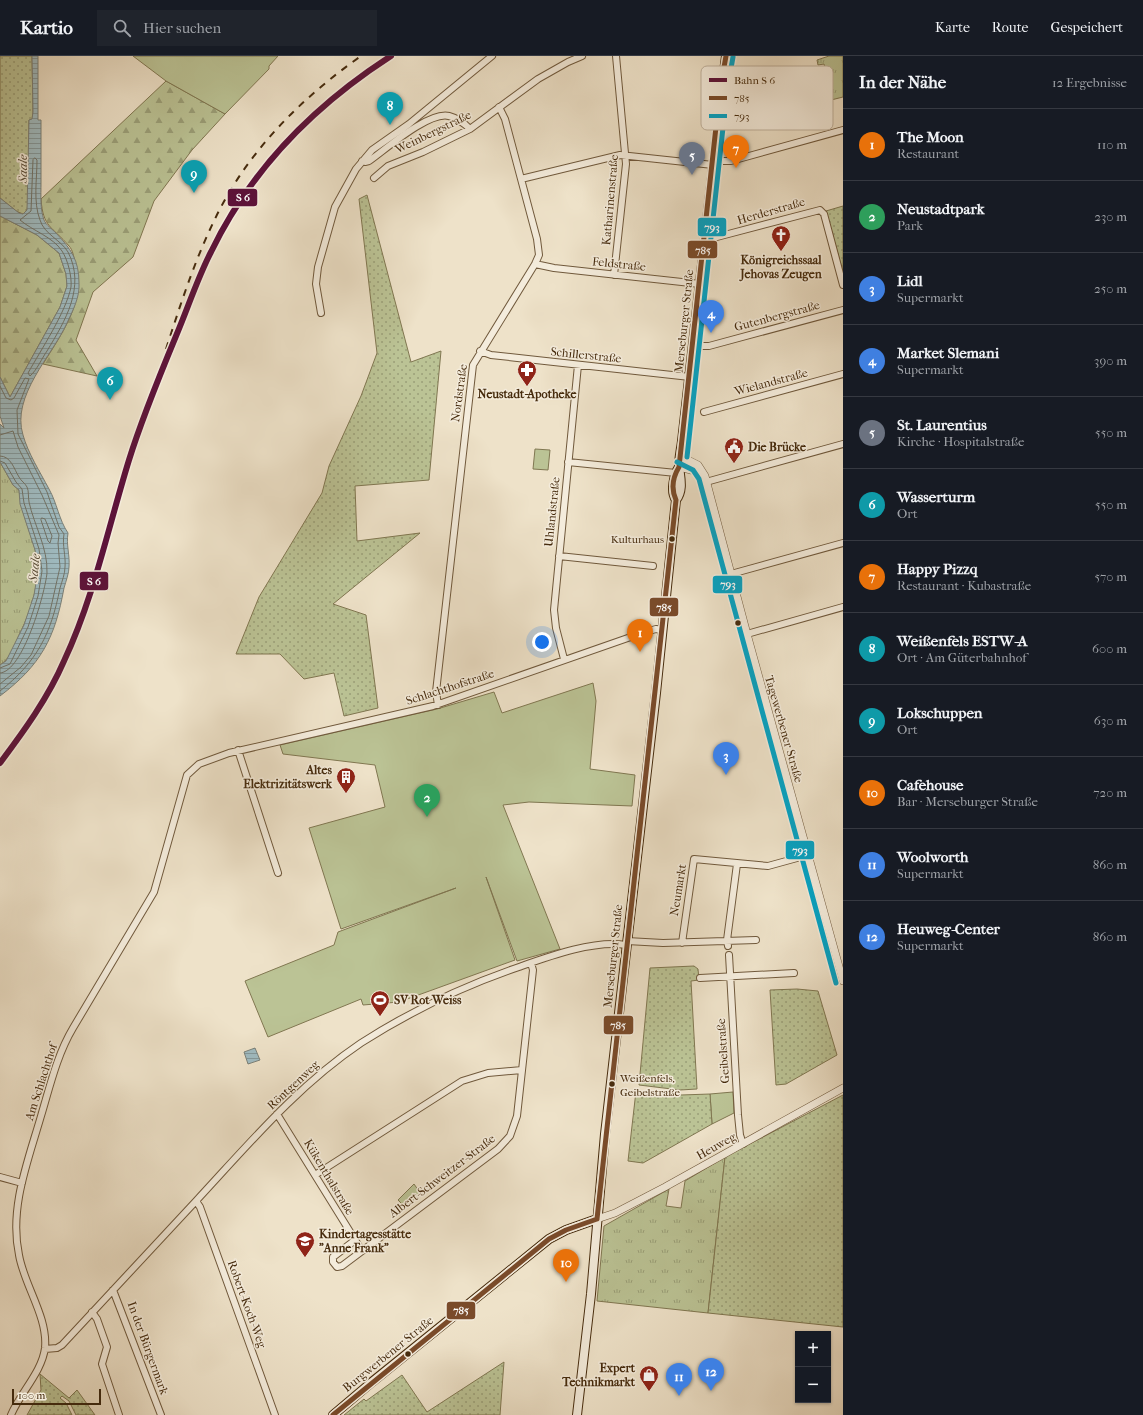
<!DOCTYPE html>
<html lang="de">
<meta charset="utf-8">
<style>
body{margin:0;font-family:"IM FELL French Canon",serif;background:#20242c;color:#f1f3f6}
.controls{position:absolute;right:12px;bottom:12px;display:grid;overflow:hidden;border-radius:0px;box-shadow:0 1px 3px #0004}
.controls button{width:36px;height:36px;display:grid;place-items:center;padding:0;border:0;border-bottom:1px solid #363941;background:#171b24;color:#f1f3f6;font:20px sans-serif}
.scale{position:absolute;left:12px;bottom:10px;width:89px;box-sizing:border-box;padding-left:4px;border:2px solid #462b0d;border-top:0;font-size:11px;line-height:14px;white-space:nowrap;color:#462b0d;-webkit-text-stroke:3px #f4ecdc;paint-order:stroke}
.you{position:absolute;left:542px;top:586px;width:14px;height:14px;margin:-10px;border:3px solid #fff;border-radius:50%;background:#1a73e8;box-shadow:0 0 0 6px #1a73e833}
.badge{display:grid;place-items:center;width:26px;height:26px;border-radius:50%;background:#b45309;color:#fff;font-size:13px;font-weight:700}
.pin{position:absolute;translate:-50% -33px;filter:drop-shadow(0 1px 2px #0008)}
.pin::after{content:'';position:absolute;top:21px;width:14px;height:12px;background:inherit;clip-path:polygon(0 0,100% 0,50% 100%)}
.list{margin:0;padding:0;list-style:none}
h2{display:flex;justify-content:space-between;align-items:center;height:52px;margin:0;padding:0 16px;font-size:17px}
h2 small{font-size:13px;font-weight:400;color:#9ea1a6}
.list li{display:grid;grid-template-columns:26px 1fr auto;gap:12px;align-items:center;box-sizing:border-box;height:72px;padding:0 16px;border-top:1px solid #363941}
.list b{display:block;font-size:15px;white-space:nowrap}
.list p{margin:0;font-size:13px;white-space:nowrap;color:#9ea1a6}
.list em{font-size:13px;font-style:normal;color:#9ea1a6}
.icon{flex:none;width:22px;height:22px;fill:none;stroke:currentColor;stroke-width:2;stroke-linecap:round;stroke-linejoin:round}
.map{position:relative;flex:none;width:843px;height:1359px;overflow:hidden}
header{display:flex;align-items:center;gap:24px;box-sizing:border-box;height:56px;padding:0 20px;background:#171b24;border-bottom:1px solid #363941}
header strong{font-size:19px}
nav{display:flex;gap:22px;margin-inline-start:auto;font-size:14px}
.search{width:280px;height:36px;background:#20242c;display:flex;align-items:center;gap:10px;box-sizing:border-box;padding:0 14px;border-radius:0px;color:#9ea1a6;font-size:15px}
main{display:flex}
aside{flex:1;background:#171b24}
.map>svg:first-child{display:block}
</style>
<header>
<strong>Kartio</strong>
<div class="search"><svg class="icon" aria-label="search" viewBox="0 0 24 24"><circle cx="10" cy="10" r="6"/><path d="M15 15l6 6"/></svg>Hier suchen</div>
<nav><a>Karte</a><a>Route</a><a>Gespeichert</a></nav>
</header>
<main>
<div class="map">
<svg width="843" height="1359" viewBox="0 0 843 1359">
<defs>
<pattern id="grass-tufts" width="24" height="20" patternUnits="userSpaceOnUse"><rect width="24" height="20" fill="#bbc395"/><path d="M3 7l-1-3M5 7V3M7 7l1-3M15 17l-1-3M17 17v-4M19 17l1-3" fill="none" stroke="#9a9f78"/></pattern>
<pattern id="forest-firs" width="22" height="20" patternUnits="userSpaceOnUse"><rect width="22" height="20" fill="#bbc395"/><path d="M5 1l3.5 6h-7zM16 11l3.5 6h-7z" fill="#9a9f78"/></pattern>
<pattern id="garden-dots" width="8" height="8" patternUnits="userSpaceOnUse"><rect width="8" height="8" fill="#bbc395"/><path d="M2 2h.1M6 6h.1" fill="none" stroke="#9a9f78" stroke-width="1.8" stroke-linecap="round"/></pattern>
<pattern id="water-rules" width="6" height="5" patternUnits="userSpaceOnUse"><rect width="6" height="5" fill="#9fbbc1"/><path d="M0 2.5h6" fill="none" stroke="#83989b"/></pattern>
</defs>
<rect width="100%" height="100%" fill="#eee2c9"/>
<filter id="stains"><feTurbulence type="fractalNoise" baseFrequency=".005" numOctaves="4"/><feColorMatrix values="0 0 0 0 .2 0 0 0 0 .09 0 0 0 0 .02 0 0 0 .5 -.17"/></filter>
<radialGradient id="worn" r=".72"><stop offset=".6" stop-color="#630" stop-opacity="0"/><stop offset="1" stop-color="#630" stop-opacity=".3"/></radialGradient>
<!-- grass -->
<path fill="url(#grass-tufts)" stroke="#807751" d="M829,0H843V41L831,44L830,32L824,8L818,9L817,4Z
M0,406L13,429L19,434C21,455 29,473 35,493C42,522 32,553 19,579C14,590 10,603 0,609Z
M725,1101L708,1257L597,1245L604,1170L669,1133L666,1150L681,1152L685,1125Z"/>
<!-- forest -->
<path fill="url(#forest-firs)" stroke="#807751" d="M166,25L225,58L192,94L154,145L133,201L93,236L76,284L97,320L43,308C62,277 87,244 75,207C74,202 73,194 69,190C52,170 43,172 41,143Z
M0,160L37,179L59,197L66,218L67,230L60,251L10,341L0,321Z"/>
<!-- park -->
<path fill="#bbc395" stroke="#807751" d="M133,0H278L269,10V13L225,58L166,25Z
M535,393L550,394L548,414L533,413Z
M593,627L596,645L590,713L635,719L632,750L529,746L503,749L560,893L517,905L486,821L515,904L399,946L363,949L361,943L268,981L245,925L334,889L338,876L456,832L341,873L309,772L385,751L375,709L283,698L280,689L437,653L494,636L502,657Z
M733,1036L734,1057L712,1068L710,1038Z
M414,1128L421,1138L405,1151L398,1144Z"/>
<!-- garden -->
<path fill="url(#garden-dots)" stroke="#807751" d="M0,0H32L33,56L32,64H29L28,147L27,154L23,158L16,155L0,142Z
M367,139L411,306L441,295L429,424L355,430L357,485L420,477L333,548L366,559L378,652L344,660L334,617L304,623L280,598H236L259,541L322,437L329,410L361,340L377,297L359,143Z
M843,150V216L826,155Z
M694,910L698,913L699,924L691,925L697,1033L680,1034L639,1029L650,912Z
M797,933L818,935L837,999L786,1028L776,1029L770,934Z
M636,1035L681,1039L710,1038L712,1068L643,1107L628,1105Z
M843,1039V1271L708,1257L725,1101Z
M504,1306L500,1359H344L364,1343L366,1345L402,1319L427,1356Z
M40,1318L69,1342L77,1334L95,1359H76L69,1345L62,1340L60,1342L66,1347L72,1359H27L41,1334Z"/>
<!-- water -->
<path fill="url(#water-rules)" stroke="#7b8179" d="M32,0H38V64H41C41,85 41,106 41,127C41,139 40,153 44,164C46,169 52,173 56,177C71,193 79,204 79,227C80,241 73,254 67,267C52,300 11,340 23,379C28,397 40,416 49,433C57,447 59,464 68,477C66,489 70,499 69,511C69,517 66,525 64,532C55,582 41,609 0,640V609L6,605L24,569L34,539L38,515L35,494L20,448L19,434L13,429L0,406V368L4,372L0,360V321L10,341L60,251L67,230L66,218L59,197L37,179L0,160V142L19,157L23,158L27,154L29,64L32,63L33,56Z
M255,992L260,1004L248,1008L244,996Z"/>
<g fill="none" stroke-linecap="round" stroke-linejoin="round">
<!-- shore -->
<path stroke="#727367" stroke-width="1" d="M35,102L37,104C37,123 33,146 40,164C44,178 61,184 68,196C86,231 65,265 47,295C42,302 37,314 30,320L28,317C41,294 66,256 71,231C72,221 68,204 62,195C53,181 33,175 20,164L31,155L33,104Z
M0,330L6,342L11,344L14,342L25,322L29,323L17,354L18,378L47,436L59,471L64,478C62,489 66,500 65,511C65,518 62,525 60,532C51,578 37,606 0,635
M0,379L13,375L18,391L42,439L59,479L58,487L60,511L49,560L31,599L21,611L0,628
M0,400C11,400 14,413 19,421C21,425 25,427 27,431C29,435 28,441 29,446C34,469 48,492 47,517C45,537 23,616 0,617
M0,405L5,407L16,426L22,433L24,447L39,493L42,515L38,540L28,571L10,608L0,612
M42,462L45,463L52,480L50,487L48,485L41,464Z"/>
<!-- minor casing -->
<g stroke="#70593c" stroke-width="8">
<path id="minor" d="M362,105L365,106L369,105C386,93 429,55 449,60C457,62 464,67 470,73
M714,105H731L843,74
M374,122L388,110L423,96L470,73L538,23L568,6L582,0
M521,123L620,99L713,109
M705,181H717L820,154L824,158L843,229
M535,208L554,212L700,228
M614,219L626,108L616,0
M321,257L316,228L318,211L335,151L356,113L372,94L409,68L492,0
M693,290H709L843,254
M480,295L491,299L690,321
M704,356L843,318
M568,406L676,417
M706,426L843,388
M559,500L653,510
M731,518L843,487
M747,578L843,551
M564,603L556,572L554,554L578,309
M438,649L436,636L473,309L535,208L539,199L537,183L505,63L499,51
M238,694L278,817
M627,885L663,887L756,884
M682,887L694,803L768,810L808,799
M728,890L727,884L737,808
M729,899L738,1059L740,1079L743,1088
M700,922L794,917
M277,1058L362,1195
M315,1119L462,1025L488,1017L522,1014
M0,1121L22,1127
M196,1145L200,1151L275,1359
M354,1185L333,1201V1206L337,1211L342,1210L498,1093L510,1080L517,1060L533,914L531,907
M113,1234L161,1359
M92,1256L97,1263L107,1291L102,1308L119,1359
M45,1293L57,1292L62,1289C107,1241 151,1193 196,1145C248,1089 297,1030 361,987C411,955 463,930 519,911C550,900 594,884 626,889
M11,1359C20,1337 42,1316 45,1292C48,1261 24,1229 19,1199C9,1152 28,1105 41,1060C50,1030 57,999 73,972L154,836L187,719L199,708L229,697L433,650L645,576L656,573L663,574"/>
</g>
<!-- tertiary casing -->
<g stroke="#70593c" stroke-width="8">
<path id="tertiary" d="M680,400L698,409L705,420L747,578L843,925
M679,411L695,415L706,426
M597,1163L615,1157L665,1131L843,1032"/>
</g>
<!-- secondary casing -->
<g stroke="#462b0d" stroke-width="10">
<path id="secondary" d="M720,36L722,32L726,0
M676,444C670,435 674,419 679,411
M333,1359L372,1326L549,1183L566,1174L597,1163
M577,1359L591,1238L605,1078L656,637L676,444C684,434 680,421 679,410C679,402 681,393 682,385L720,50L723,41L722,33"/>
</g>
<!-- minor -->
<use href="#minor" stroke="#f4ecdc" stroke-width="6"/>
<!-- tertiary -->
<use href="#tertiary" stroke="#f4ecdc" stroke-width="7"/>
<!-- secondary -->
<use href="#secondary" stroke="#f4ecdc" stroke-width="8"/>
<!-- rail -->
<path stroke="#462b0d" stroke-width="2" stroke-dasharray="7 7" stroke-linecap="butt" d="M166,293C180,250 194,206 214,165C246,97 300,43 361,0"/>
<!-- bus-1 casing -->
<g stroke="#f4ecdc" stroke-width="8">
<path id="bus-1" d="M597,1163L676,444C671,433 673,421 679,411L720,34L726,0
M333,1359L549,1183L566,1174L597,1163"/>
</g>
<!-- bus-2 casing -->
<g stroke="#f4ecdc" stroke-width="8">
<path id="bus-2" d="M687,401L727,35L733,1
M677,406L693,414L699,423L836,927"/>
</g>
<!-- bus-1 -->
<use href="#bus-1" stroke="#7a4b2a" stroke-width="5"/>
<!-- bus-2 -->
<use href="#bus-2" stroke="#04a3c4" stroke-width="5"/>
<!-- rail-1 casing -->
<g stroke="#f4ecdc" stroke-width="9">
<path id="rail-1" d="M0,707C24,675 48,642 64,605C94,541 108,472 129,404C142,362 159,321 176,280C188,252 197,223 211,196C251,113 315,49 391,0"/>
</g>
<!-- rail-1 -->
<use href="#rail-1" stroke="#5d1339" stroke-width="6"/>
</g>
<!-- icons -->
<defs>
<g id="church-pin" transform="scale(1)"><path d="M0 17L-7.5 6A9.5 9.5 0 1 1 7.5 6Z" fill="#8f2418" stroke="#f4ecdc"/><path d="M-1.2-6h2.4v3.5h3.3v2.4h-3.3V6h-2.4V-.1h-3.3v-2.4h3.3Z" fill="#fff"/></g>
<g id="pharmacy-pin" transform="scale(1)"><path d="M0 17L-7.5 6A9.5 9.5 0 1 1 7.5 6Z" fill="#8f2418" stroke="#f4ecdc"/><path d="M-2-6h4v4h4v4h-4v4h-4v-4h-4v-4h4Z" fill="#fff"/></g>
<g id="civic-pin" transform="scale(1)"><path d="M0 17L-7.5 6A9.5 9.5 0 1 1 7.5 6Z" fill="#8f2418" stroke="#f4ecdc"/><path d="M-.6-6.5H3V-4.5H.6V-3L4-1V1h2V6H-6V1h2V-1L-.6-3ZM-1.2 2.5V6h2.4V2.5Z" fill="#fff"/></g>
<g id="building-pin" transform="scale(1)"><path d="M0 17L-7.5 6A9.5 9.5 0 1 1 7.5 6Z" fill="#8f2418" stroke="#f4ecdc"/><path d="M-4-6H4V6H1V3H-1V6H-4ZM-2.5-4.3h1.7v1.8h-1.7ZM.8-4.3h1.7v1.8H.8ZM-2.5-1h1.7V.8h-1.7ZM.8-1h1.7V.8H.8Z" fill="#fff"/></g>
<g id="stadium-pin" transform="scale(1)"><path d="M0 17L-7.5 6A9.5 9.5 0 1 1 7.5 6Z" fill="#8f2418" stroke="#f4ecdc"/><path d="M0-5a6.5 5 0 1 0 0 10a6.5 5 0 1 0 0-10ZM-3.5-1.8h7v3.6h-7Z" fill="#fff"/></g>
<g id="school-pin" transform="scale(1)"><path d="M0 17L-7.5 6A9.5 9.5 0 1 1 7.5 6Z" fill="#8f2418" stroke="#f4ecdc"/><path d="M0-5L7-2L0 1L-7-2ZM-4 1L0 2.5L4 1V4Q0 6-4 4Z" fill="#fff"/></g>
<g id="shop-pin" transform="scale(1)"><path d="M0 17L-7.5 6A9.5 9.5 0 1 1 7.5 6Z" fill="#8f2418" stroke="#f4ecdc"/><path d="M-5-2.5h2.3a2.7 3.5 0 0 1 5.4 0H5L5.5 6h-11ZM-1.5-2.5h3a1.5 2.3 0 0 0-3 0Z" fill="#fff"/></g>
</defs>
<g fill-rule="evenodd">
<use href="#church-pin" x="781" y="179"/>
<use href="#pharmacy-pin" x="527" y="314"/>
<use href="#civic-pin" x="734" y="391"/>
<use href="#building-pin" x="346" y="721"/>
<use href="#stadium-pin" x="380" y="944"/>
<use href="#school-pin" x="305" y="1185"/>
<use href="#shop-pin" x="649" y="1319"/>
</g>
<!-- markers -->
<g fill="#462b0d" stroke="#f4ecdc" stroke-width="1.5">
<circle cx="672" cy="483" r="3.5"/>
<circle cx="738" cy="567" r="3.5"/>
<circle cx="612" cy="1028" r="3.5"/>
<circle cx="408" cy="1298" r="3.5"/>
</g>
<g text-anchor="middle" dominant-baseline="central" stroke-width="3" stroke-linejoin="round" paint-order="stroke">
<!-- bus labels -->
<g font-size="11" fill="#462b0d" stroke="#f4ecdc" text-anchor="end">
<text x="664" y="483">Kulturhaus</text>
<text x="620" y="1022" text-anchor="start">Weißenfels,<tspan x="620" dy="14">Geibelstraße</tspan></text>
</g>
<!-- street labels -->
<g font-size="12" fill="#462b0d" stroke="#f4ecdc">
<text transform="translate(433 76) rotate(-26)">Weinbergstraße</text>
<text transform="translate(610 144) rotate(-85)">Katharinenstraße</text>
<text transform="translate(771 155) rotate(-16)">Herderstraße</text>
<text transform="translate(619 208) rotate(6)">Feldstraße</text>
<text transform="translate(777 260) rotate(-15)">Gutenbergstraße</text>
<text transform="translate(684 265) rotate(-84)">Merseburger Straße</text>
<text transform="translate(586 299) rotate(6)">Schillerstraße</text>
<text transform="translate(771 326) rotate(-15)">Wielandstraße</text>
<text transform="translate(459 337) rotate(-82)">Nordstraße</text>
<text transform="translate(552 456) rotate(-84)">Uhlandstraße</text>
<text transform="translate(450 631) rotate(-18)">Schlachthofstraße</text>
<text transform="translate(784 673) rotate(74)">Tagewerbener Straße</text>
<text transform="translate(678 834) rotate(-81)">Neumarkt</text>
<text transform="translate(613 900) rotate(-84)">Merseburger Straße</text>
<text transform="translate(723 995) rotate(-94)">Geibelstraße</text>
<text transform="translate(41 1026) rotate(-72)">Am Schlachthof</text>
<text transform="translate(293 1029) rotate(-43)">Röntgenweg</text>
<text transform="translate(716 1090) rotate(-29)">Heuweg</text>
<text transform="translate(442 1120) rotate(-37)">Albert-Schweitzer-Straße</text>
<text transform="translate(329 1121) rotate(59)">Kükenthalstraße</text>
<text transform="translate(247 1248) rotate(70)">Robert-Koch-Weg</text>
<text transform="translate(148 1292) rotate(70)">In der Bürgermark</text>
<text transform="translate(388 1298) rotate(-39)">Burgwerbener Straße</text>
</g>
<!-- poi labels -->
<g font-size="12" font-weight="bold" fill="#462b0d" stroke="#f4ecdc" text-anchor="start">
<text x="781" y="204" text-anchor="middle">Königreichssaal<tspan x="781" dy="14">Jehovas Zeugen</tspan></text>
<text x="527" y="338" text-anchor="middle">Neustadt-Apotheke</text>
<text x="748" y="391">Die Brücke</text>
<text x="332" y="714" text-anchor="end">Altes<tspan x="332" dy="14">Elektrizitätswerk</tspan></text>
<text x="394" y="944">SV Rot Weiss</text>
<text x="319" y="1178">Kindertagesstätte<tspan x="319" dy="14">"Anne Frank"</tspan></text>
<text x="635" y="1312" text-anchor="end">Expert<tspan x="635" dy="14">Technikmarkt</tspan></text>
</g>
<!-- water labels -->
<g font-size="13" font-style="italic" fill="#5c4f3a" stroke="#f4ecdc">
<text transform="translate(22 113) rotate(-90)">Saale</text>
<text transform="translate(34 512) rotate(-84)">Saale</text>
</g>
</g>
<!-- legend -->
<rect x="701" y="10" width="132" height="64" rx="6" fill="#f4ecdc" stroke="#c0b29e" stroke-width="1"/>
<rect x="709" y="22" width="18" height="4" fill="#5d1339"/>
<rect x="709" y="40" width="18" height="4" fill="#7a4b2a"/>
<rect x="709" y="58" width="18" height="4" fill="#04a3c4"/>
<g font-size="11" fill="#462b0d">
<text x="734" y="28">Bahn S 6</text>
<text x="734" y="46">785</text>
<text x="734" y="64">793</text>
</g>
<g stroke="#f4ecdc" stroke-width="1.5">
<rect x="227" y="132" width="31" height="19" rx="4" fill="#5d1339"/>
<rect x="697" y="161" width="30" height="20" rx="4" fill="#04a3c4"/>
<rect x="687" y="184" width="31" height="19" rx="4" fill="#7a4b2a"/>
<rect x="79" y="515" width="30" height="20" rx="4" fill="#5d1339"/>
<rect x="712" y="519" width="31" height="19" rx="4" fill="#04a3c4"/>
<rect x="649" y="541" width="30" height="20" rx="4" fill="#7a4b2a"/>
<rect x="785" y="784" width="30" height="20" rx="4" fill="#04a3c4"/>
<rect x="603" y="959" width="31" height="20" rx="4" fill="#7a4b2a"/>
<rect x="446" y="1245" width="30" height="19" rx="4" fill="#7a4b2a"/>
</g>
<g font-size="11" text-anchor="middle" font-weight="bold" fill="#fff">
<text x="243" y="145">S 6</text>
<text x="712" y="175">793</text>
<text x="703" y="198">785</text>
<text x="94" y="529">S 6</text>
<text x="728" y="532">793</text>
<text x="664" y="555">785</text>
<text x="800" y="798">793</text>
<text x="618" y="973">785</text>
<text x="461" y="1258">785</text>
</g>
<rect width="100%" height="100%" filter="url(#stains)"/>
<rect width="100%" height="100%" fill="url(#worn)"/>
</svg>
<div class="controls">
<button>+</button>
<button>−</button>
</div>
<div class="scale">100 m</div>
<div class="you"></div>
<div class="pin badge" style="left:640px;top:596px;background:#e8710a">1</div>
<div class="pin badge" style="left:427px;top:761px;background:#2e9e5b">2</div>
<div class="pin badge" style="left:726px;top:719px;background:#3f7fe0">3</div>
<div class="pin badge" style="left:711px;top:277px;background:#3f7fe0">4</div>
<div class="pin badge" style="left:692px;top:119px;background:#6b7280">5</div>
<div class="pin badge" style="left:110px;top:344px;background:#0f9aa8">6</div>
<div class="pin badge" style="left:736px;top:112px;background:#e8710a">7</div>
<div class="pin badge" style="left:390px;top:69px;background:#0f9aa8">8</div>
<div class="pin badge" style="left:194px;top:137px;background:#0f9aa8">9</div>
<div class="pin badge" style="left:566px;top:1226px;background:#e8710a">10</div>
<div class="pin badge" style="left:679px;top:1340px;background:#3f7fe0">11</div>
<div class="pin badge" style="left:711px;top:1335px;background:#3f7fe0">12</div>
</div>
<aside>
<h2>In der Nähe<small>12 Ergebnisse</small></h2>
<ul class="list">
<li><span class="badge" style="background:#e8710a">1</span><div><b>The Moon</b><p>Restaurant</p></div><em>110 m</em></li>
<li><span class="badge" style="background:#2e9e5b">2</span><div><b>Neustadtpark</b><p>Park</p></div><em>230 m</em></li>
<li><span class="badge" style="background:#3f7fe0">3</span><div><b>Lidl</b><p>Supermarkt</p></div><em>250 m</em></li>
<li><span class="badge" style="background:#3f7fe0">4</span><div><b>Market Slemani</b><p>Supermarkt</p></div><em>390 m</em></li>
<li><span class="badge" style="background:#6b7280">5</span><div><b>St. Laurentius</b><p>Kirche · Hospitalstraße</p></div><em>550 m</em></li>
<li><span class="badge" style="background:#0f9aa8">6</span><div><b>Wasserturm</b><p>Ort</p></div><em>550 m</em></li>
<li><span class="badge" style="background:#e8710a">7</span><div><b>Happy Pizzq</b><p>Restaurant · Kubastraße</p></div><em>570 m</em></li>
<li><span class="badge" style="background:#0f9aa8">8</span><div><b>Weißenfels ESTW-A</b><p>Ort · Am Güterbahnhof</p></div><em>600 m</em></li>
<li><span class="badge" style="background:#0f9aa8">9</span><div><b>Lokschuppen</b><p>Ort</p></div><em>630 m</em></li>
<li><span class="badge" style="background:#e8710a">10</span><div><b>Cafehouse</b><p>Bar · Merseburger Straße</p></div><em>720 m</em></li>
<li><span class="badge" style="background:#3f7fe0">11</span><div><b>Woolworth</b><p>Supermarkt</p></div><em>860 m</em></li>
<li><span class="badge" style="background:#3f7fe0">12</span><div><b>Heuweg-Center</b><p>Supermarkt</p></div><em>860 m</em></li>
</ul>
</aside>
</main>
